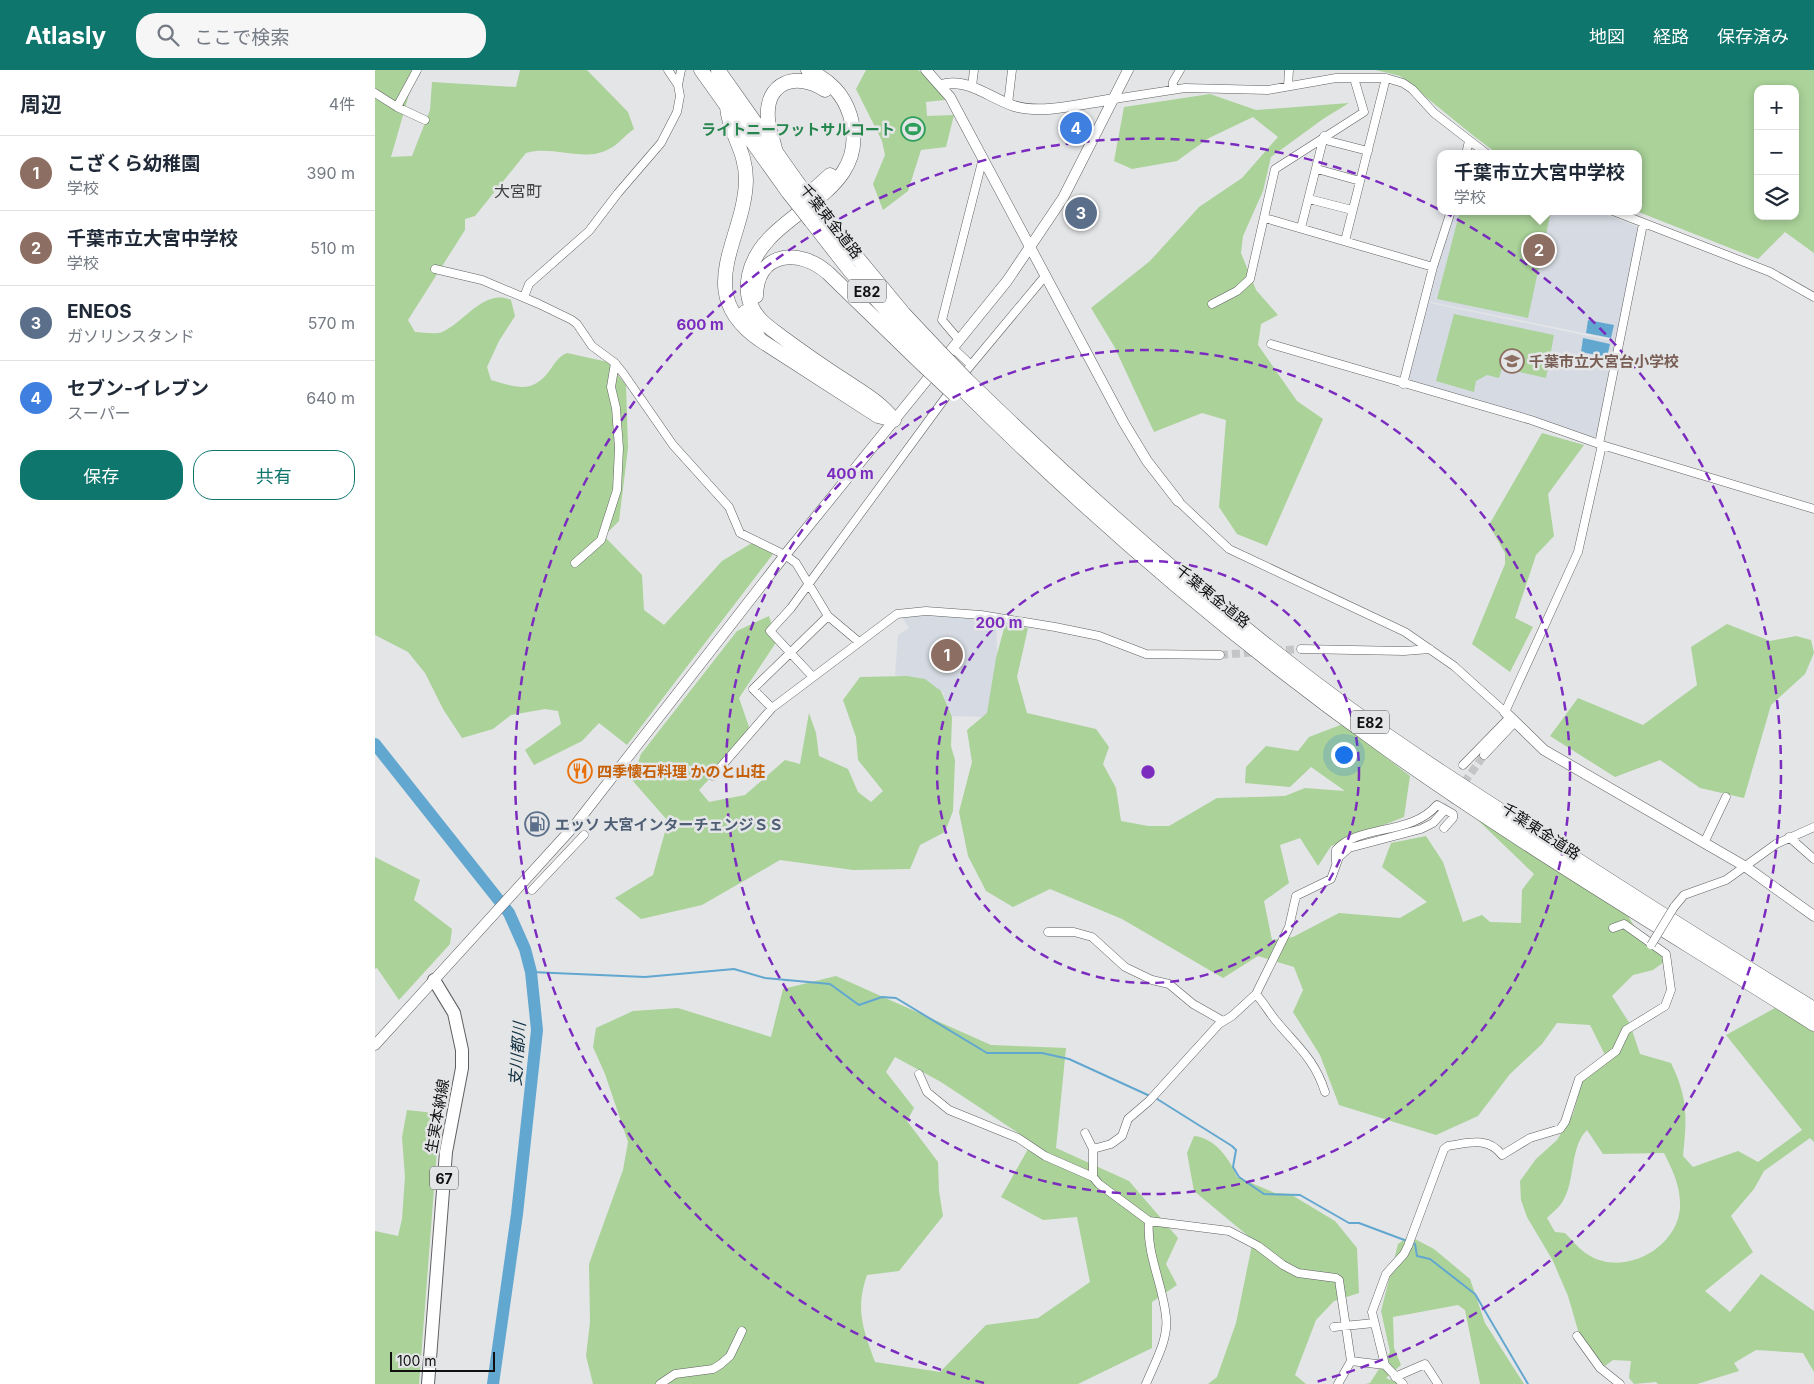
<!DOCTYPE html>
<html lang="ja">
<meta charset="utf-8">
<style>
body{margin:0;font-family:Inter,"Noto Sans JP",sans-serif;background:#f6f6f7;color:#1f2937}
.controls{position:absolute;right:15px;top:15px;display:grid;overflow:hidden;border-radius:10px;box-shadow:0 2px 8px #0003}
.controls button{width:45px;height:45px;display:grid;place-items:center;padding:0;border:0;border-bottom:1px solid #e0e1e3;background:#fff;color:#1f2937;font:25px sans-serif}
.scale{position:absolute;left:15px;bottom:12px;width:105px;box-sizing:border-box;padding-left:5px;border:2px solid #101011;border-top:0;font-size:14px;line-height:18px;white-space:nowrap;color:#101011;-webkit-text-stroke:4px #e4e5e7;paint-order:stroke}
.you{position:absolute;left:968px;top:684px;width:18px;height:18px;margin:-12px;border:4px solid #fff;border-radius:50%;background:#1a73e8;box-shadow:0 0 0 8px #1a73e833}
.badge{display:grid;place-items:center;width:32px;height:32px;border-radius:50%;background:#0f766e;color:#fff;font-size:16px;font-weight:700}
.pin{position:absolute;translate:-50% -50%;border:2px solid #fff;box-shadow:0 1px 5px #0006}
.popup{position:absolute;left:1062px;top:80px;width:205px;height:65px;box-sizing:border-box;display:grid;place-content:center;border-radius:10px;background:#fff;filter:drop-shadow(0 1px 4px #0005);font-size:16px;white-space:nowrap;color:#747a83}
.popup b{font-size:19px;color:#1f2937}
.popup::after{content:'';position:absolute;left:50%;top:100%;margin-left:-10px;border:10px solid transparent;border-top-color:#fff}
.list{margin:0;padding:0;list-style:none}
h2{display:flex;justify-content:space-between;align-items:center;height:65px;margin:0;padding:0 20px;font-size:21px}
h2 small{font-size:16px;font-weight:400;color:#747a83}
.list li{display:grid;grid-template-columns:32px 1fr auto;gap:15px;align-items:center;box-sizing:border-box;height:75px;padding:0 20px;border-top:1px solid #e0e1e3}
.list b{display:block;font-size:19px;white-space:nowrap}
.list p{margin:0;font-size:16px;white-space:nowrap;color:#747a83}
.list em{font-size:16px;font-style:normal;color:#747a83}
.actions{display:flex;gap:10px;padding:15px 20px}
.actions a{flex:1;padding:11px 0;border:1px solid #0f766e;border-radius:20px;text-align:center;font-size:18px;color:#0f766e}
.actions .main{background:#0f766e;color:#fff}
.icon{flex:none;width:28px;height:28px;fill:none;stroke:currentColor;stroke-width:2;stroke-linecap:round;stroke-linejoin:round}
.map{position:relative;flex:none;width:1439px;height:1314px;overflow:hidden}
header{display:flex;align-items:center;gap:30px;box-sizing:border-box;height:70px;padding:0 25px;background:#0f766e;color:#fff}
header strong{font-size:24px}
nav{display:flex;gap:28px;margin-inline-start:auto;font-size:18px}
.search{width:350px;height:45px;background:#f6f6f7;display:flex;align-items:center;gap:12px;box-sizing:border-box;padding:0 18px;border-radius:20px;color:#747a83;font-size:19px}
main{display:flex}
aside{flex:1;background:#fff}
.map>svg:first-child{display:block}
</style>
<header>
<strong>Atlasly</strong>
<div class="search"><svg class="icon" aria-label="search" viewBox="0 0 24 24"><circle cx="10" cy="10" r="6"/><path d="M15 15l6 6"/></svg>ここで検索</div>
<nav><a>地図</a><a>経路</a><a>保存済み</a></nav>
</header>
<main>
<aside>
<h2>周辺<small>4件</small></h2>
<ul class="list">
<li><span class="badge" style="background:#8d6e63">1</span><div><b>こざくら幼稚園</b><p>学校</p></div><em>390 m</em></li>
<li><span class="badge" style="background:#8d6e63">2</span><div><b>千葉市立大宮中学校</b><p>学校</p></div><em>510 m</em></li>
<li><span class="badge" style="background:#5c6f8a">3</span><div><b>ENEOS</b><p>ガソリンスタンド</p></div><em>570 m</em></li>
<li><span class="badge" style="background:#3f7fe0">4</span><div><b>セブン-イレブン</b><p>スーパー</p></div><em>640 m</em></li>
</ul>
<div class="actions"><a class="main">保存</a><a>共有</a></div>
</aside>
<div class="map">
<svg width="1439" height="1314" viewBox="0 0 1439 1314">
<rect width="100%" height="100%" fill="#e4e5e7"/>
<!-- built -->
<path fill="#d6dbe3" d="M1078,141H1221L1263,157L1265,162L1242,270L1051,231Z
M1051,232L1242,272L1223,365L1217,368L1163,348L1032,311Z
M553,544L621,550L623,609L614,647L574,646L568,622L520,605L523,565L534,558L526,546Z"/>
<!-- green -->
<path fill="#aad299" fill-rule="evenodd" d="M0,0H41L16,87L37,86L55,40L57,12L141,17L145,0H212L253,42L259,59C250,65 243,75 234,79C209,93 178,75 151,83L100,146L90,149V160L33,250L40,262C47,262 60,265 67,262C90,252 109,218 136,230L140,246L124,271L112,297L116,310C141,317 157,325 175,300C180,293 184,286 192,283L233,292L251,315L253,378L244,451L229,466L267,505L269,540L289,555L347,491L377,473L398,484L252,675L224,653L207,671L159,695L150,680L186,654L183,641L170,639L136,645L118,659L87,668L68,639L50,603L33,582L0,565Z
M491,0H543L553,7L570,30L551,32L552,46L579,45L571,77L546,80L533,121L508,140L498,114L510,85L507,71L481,19Z
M1001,0H1439V183L1410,162L1383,189L1261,141H1263V84H1123L1100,67L1025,6ZM1383,19H1420V146H1383Z
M835,24L881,40L974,33L948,49L896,87L888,121L868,166L866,183L881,220L903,245L886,254L883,275L922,331L948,349L892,476L862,464L844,437L851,350L827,343L779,362L739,276L716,238L775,191L824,137L867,108L903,67L878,47L834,68L802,91L757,99L739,91L749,37Z
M1085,141H1176L1153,248L1062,229Z
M1079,244L1179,265L1171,308L1127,298L1124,308L1112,305L1101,311L1099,322L1061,311Z
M1167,363L1209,375L1173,424L1179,466L1161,485L1140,548L1158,557L1135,602L1097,574L1130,494V483L1114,455Z
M394,546L402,571L364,628L374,657L360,682L324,720L334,732L370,725L410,690L425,694L434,643L441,663L444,686L473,699L483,722L496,732L508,721L483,690L481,667L468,630L485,607L532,606L550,609L566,621L577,647L576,676L580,690L578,741L570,762L545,775L535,799L478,800L405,790L327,835L266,849L240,828L278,805L293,751L257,710L266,684L362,561Z
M1352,554L1395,571L1421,566L1436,570L1439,583L1430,604L1396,635L1369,728L1325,718L1285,690L1240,707L1175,666L1203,628L1268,655L1322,615L1316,577Z
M630,555L653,558L642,607L652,643L721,659L734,677L728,694L741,718L746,751L773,756H794L842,728L910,726L930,718L970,721L936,697L915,717L870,713L871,697L891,676L923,681L934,667L968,654L1035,706L1029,747L956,776L943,796L925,768L905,775L914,813L889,831L897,870L918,867L964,843L1025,848L1052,832L1007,797L1016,773L1051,766L1068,792L1088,852L1107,845L1115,852L1146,853L1147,820L1159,804L1086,734L1250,841L1259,856L1285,879L1289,892L1278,900L1258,905L1237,926L1255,954L1265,984L1296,993C1313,1028 1312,1047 1308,1086L1318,1097L1363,1081L1383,1092L1427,1060L1351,965L1400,938L1439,962V1072L1435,1068L1389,1101L1379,1119L1356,1146L1378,1182L1330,1221L1355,1242L1386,1204L1439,1241V1302L1428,1283L1381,1280L1359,1293L1364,1301L1322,1314H1283L1281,1312L1259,1314L1254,1308L1256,1291L1238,1290L1230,1296L1207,1274L1193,1226L1178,1191L1152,1147L1146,1130L1145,1111L1161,1089L1182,1070L1198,1044L1207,1012L1220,996L1231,987L1215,955L1182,953L1167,974L1135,1004L1103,1046L1061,1065L964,1035L945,985L918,942L928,920L919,897L883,886L848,908L747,849L675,819L638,837L611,821L593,786L584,742L597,692L592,660L612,643L621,588ZM1212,1060L1228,1084L1289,1083C1298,1101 1306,1117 1305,1138C1302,1179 1247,1208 1212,1184C1204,1179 1197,1170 1190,1163L1180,1162L1172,1148C1176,1144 1182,1139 1186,1134C1201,1114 1194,1077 1212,1060Z
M0,787L45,810L39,830L77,859L75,874L24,930L2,898L0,899Z
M461,906L616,975L691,978L681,1078L754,1111L803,1168L791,1194L802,1215L777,1232V1278L703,1314H218L211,1286L215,1252L214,1194L248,1100L253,1072L230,1004L218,977L221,958L258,941L303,938L396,967L408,919ZM520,987L566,1012L657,1072L626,1127L668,1150L702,1147L715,1212L663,1248L611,1255L565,1302L500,1292C488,1259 480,1240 492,1205L524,1201L568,1146L564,1121L563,1092L532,1051L539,1038L511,1002Z
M32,1040L68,1044L62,1080L44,1314H0V1161L23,1166L27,1149L30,1107L27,1067Z
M819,1066C840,1068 855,1089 862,1107L900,1123L915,1124L960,1151L982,1178L984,1223L959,1231L941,1250L920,1305L931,1314H833L842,1307L861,1253L878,1170L819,1121L812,1083Z
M1034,1166L1059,1179L1095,1209L1110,1253L1149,1314H1105L1090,1240L1083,1235L1018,1247L1019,1278L1026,1295L1011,1308L1025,1314H990L995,1313L1015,1282L1006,1241L1023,1174Z"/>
<!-- water -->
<path fill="#62a7d0" d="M1213,250L1239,255L1236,268L1211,263Z
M1208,268L1235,274L1232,287L1206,282Z"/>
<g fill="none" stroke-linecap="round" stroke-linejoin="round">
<!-- stream -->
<path stroke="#62a7d0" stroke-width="2" d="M156,902L270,907L359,899L390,908L455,914L484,935L507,927L521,928L612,983H667L694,989L775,1026
M779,1027L857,1076L861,1080L858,1097L864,1107L889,1124L925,1125L974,1153H984L1032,1171
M1037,1173L1040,1174L1042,1186L1055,1189L1100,1224L1153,1314"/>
<!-- river -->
<path stroke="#62a7d0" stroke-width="12" d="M0,674L134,843L150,879L156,902L162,960L142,1144L118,1314"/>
<!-- minor-tunnel -->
<path stroke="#c4c5c7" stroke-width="8" stroke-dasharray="8 4" stroke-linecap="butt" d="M899,581L926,579
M845,585L883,582
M1068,742L1109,685"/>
<!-- minor casing -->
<g stroke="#5f6061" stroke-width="9">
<path id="minor" d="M293,0L303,15
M597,16L599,0
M913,16L914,0
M798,20V12L805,0
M0,23L22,37L50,50
M739,29L810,18L893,20L961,8H1011L1028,13L1037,19L1059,43L1112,84
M633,34L637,0
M22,37L42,0
M1091,84L1094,71
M942,99L985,111
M934,129L977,140
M1238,141L1395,202L1439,227
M890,148L1058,197
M926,158L949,66L954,71L993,81
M970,171L1011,8
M60,199L107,210L164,234L197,250L202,254L217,276L240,293L248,303L298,375L354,437L365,463L410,485L421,493L453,546L484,572
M149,227L154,214L214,161L243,123L286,73L302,42L305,26L303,15L306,0
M837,234L862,221L875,209L900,99L989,42L979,8
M584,270L567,250L608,88
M896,274L1156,350L1227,375L1439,439
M578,278L596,295
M586,307L671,205
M1028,314L1058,197L1076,141
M1224,374L1268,154
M803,431L854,479L1030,562L1079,596L1130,642L1203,482L1227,375
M200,493L226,470L242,420L244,378L241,338L236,317L240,293
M926,579L1029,581L1055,579
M438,607L395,561L416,538L576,320
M397,638L378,619L453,546
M1109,685L1140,652
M1088,695L1135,647
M338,706L397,638L522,544L551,541L606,545L680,557L724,566L771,584L845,585
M1414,767L1439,789
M1329,773L1351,727
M961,792V780C984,754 1036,766 1062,735L1078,744V748L1069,758
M157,820L209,765
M1299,837L1309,825L1351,810L1401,774L1439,757
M673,862H699L717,867L750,897L777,910L794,914L818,934L848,951
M881,924C889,933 895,944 902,952C923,977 940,990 950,1022
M544,1004L552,1022L574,1040L643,1068L670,1086L718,1107
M710,1063L718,1079V1107L724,1114L774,1151C771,1184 788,1214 791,1247C794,1269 779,1294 771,1314
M718,1079L736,1074L747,1066L753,1049L774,1031L844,954L857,946L881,924L914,857L921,826L956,809L964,787L974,778L1046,759L1058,753L1068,742
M774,1151L854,1161L883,1176L908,1195L923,1203L961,1208L964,1210L976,1291
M959,1257L999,1253
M1202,1266L1225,1298L1245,1314
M1020,1307L1050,1294L1063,1314
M285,1314L300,1304L338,1299L346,1294L355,1286L367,1261
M963,1314L976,1291L1010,1295
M1028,1314L1010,1295L997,1242L1011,1204L1029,1184L1033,1176L1069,1079L1073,1076C1093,1073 1113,1066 1127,1085L1155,1068L1185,1059L1190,1052L1204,1009L1241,981L1251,960L1290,936L1296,920L1291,884L1249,854L1238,858"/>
</g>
<!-- tertiary casing -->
<g stroke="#5f6061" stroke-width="11">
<path id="tertiary" d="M551,0L575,27L749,353L772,391L803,431
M566,15C593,7 614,28 639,36C667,45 710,33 739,29
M1130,642L1169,680L1371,797L1439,846
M0,975L200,755L410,485L632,211L688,128L753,0"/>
</g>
<!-- primary casing -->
<g stroke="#5f6061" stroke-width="14">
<path id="primary" d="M53,1314L71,1082L87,998V980L79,943L59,910"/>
</g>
<!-- motorway casing -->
<g stroke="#5f6061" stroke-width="15">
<path id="motorway" d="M326,0L413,122
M343,0L425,116
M433,0C454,10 468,23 475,45C500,129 388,138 374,205C372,215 372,226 376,235C382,250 395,258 407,267C426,281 446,295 466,308C485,321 506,332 519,350
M352,37C354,64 371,79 371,110C370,170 316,222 385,270L503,346L519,350
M401,83C399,72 394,61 393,49C390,12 421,1 450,20
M423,134L455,105
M447,145L529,244L563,280
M436,151L475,201L554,286
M381,226C382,181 425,178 453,203L549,296
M370,242L385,270
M592,310C713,428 839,539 975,639C1048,692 1125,740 1201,789C1280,840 1359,890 1439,939
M588,320C720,451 860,571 1012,679C1150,777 1296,863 1439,954"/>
</g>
<!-- minor -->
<use href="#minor" stroke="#fff" stroke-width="8"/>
<!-- tertiary -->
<use href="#tertiary" stroke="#fff" stroke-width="10"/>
<!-- primary -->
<use href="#primary" stroke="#fff" stroke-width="12"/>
<!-- motorway -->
<use href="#motorway" stroke="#fff" stroke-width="14"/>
<!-- minor-bridge casing -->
<g stroke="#5f6061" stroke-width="9" stroke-linecap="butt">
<path id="minor-bridge" d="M1276,875L1299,837"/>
</g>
<!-- motorway-bridge casing -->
<g stroke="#5f6061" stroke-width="15" stroke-linecap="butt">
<path id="motorway-bridge" d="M425,116L447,145
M413,122L436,151
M563,280L592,310
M554,286L588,320
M549,296L579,324"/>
</g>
<!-- minor-bridge -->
<use href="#minor-bridge" stroke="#fff" stroke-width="8"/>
<!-- motorway-bridge -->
<use href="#motorway-bridge" stroke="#fff" stroke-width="14"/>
</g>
<!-- distance rings -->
<g fill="none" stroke="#7b2cbf" stroke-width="2.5" stroke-dasharray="9 6">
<circle cx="773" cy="702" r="211"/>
<circle cx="773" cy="702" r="422"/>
<path d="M609 1313A633 633 0 1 1 937 1313"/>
</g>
<!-- icons -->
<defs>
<g id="stadium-ring" transform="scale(1.25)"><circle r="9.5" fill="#e4e5e7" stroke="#2e9e5b" stroke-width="1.5"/><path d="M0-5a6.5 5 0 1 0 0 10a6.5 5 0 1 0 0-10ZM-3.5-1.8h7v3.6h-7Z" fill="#2e9e5b"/></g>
<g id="school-ring" transform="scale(1.25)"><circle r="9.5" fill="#e4e5e7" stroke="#8d6e63" stroke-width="1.5"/><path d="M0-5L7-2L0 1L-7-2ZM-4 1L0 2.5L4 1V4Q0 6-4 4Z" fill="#8d6e63"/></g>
<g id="restaurant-ring" transform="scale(1.25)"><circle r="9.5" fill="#e4e5e7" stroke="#e8710a" stroke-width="1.5"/><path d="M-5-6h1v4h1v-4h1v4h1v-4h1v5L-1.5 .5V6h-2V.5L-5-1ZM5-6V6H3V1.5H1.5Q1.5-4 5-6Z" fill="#e8710a"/></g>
<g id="fuel-ring" transform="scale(1.25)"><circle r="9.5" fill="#e4e5e7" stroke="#5c6f8a" stroke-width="1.5"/><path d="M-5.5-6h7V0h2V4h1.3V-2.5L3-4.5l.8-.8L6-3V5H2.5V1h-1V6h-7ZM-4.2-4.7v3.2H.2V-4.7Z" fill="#5c6f8a"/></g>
</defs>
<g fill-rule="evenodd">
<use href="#stadium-ring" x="538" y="59"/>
<use href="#school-ring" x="1137" y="291"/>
<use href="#restaurant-ring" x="205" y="701"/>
<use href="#fuel-ring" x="162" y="754"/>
</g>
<g text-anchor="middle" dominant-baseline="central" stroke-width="5" stroke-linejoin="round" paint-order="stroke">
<!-- shield labels -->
<g fill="#e4e5e7" stroke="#505051" stroke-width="1">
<rect x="473" y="209.5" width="38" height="23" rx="4"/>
<rect x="976" y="640.5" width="38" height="23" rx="4"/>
<rect x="55" y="1096.5" width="28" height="23" rx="4"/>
</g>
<g font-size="14" font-weight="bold" fill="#101011">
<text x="492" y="221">E82</text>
<text x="995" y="652">E82</text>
<text x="69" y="1108">67</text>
</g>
<!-- leisure labels -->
<g font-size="15" font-weight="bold" fill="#27864d" stroke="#e4e5e7" text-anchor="end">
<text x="520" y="59">ライトニーフットサルコート</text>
</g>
<!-- street labels -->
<g font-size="15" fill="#101011" stroke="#e4e5e7">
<text transform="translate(456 151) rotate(52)">千葉東金道路</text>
<text transform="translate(838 526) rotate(39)">千葉東金道路</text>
<text transform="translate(1166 761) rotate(33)">千葉東金道路</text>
<text transform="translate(62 1046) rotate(-80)">生実本納線</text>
</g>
<!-- education labels -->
<g font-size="15" font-weight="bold" fill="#785e54" stroke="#e4e5e7" text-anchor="start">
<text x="1154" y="291">千葉市立大宮台小学校</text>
</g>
<!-- food labels -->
<g font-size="15" font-weight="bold" fill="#c56008" stroke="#e4e5e7" text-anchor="start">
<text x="222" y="701">四季懐石料理 かのと山荘</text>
</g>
<!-- service labels -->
<g font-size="15" font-weight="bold" fill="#4e5e75" stroke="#e4e5e7" text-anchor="start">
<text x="180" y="754">エッソ 大宮インターチェンジＳＳ</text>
</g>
<!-- neighbourhood labels -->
<g font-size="16" fill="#404142" stroke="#e4e5e7">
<text x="143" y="121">大宮町</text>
</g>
<!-- water labels -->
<g font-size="16" font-style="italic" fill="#0d2d3f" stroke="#e4e5e7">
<text transform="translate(142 984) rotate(-86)">支川都川</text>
</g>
</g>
<circle cx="773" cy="702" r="8" fill="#7b2cbf" stroke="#e4e5e7" stroke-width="2.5"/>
<g font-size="15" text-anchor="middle" font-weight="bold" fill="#7b2cbf" stroke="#e4e5e7" stroke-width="5" stroke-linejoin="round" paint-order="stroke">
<text x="325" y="260">600 m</text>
<text x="475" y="409">400 m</text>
<text x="624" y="558">200 m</text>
</g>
</svg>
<div class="controls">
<button>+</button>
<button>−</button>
<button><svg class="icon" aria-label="layers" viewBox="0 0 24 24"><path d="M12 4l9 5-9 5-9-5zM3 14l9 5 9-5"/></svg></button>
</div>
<div class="scale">100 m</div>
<div class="you"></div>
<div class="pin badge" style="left:572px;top:585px;background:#8d6e63">1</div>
<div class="pin badge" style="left:1164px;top:180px;background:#8d6e63">2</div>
<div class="popup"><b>千葉市立大宮中学校</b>学校</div>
<div class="pin badge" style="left:706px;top:143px;background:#5c6f8a">3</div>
<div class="pin badge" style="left:701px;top:58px;background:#3f7fe0">4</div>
</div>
</main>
